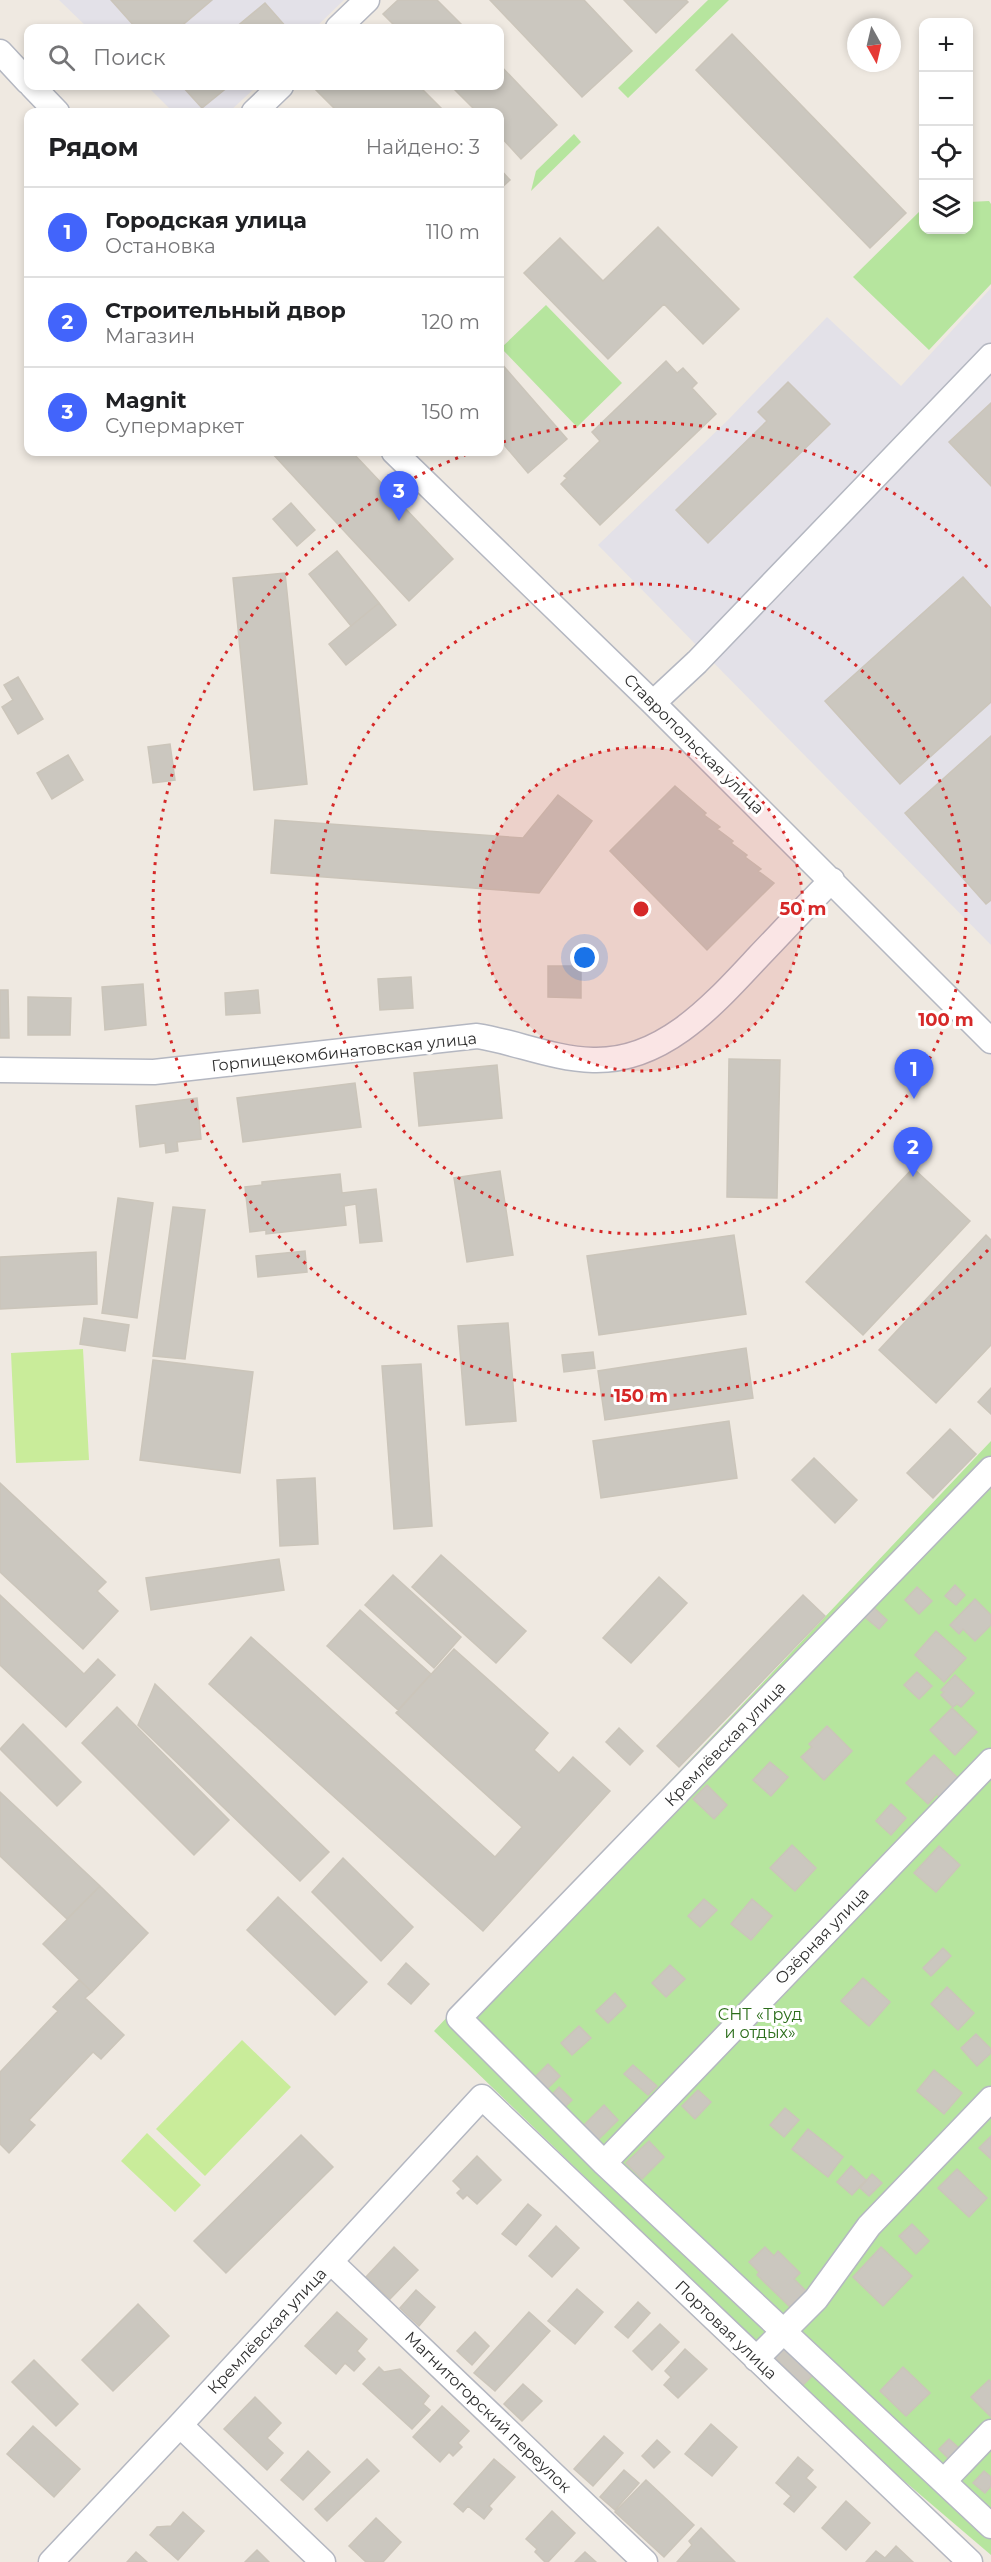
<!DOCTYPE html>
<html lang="ru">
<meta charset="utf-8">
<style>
body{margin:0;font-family:Montserrat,sans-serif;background:#f6f6f6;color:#202124}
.controls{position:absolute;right:18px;top:18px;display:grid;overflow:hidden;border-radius:12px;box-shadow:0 3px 9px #0003}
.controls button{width:54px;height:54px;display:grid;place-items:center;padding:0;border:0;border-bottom:2px solid #e0e0e0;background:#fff;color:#202124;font:30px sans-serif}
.compass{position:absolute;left:847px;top:18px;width:54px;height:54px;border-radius:50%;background:#fff;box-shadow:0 3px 9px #0003;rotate:172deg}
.you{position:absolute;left:585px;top:958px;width:21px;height:21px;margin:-15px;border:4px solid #fff;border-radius:50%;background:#1a73e8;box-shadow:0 0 0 9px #1a73e833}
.badge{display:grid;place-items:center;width:39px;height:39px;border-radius:50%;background:#4264fb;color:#fff;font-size:20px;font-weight:700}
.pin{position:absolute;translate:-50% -50px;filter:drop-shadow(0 2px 3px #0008)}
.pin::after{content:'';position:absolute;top:32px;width:21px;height:18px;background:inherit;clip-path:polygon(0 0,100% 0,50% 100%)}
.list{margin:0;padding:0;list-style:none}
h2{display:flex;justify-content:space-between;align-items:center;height:78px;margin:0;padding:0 24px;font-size:26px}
h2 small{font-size:20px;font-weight:400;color:#757577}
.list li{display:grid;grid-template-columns:39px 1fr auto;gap:18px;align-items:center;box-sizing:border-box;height:90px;padding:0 24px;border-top:2px solid #e0e0e0}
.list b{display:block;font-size:22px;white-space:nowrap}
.list p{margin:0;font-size:20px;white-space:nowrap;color:#757577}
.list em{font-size:20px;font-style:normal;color:#757577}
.icon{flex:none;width:33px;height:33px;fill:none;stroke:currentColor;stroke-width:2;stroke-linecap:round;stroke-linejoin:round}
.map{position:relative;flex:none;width:991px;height:2562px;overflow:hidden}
.search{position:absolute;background:#fff;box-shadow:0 3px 9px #0003;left:24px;top:24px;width:480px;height:66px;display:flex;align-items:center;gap:15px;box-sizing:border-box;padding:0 21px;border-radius:12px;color:#757577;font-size:22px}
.panel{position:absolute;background:#fff;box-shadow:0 3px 9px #0003;left:24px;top:108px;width:480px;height:348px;border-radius:12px}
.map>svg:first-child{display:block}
</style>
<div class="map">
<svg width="991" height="2562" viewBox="0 0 991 2562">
<rect width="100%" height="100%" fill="#efe9e1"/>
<!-- industrial -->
<path fill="#e3e1e8" d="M59,0H344L315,28H88Z
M147,86H257L229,112H173Z
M991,288V945L598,545L728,420L827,317L901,386Z"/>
<!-- green -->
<path fill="#b6e59e" d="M708,0H729L628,98L618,88Z
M574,134L581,142L531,191L536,171Z
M989,201L991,204V284L929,350L853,277L923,208L924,230H968L969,202Z
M546,305L622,383L577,427L501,348Z
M991,1441V2555L862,2445L434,2031Z"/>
<!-- pitch -->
<path fill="#c9ec9a" d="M83,1349L89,1460L16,1463L11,1353Z
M242,2040L291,2087L205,2176L156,2129Z
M147,2133L201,2185L175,2212L121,2161Z"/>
<!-- building -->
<path fill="#cbc7bf" stroke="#cbc5ba" stroke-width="1.5" d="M111,0H212L179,28H136Z
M398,0H437L465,28H397L383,14Z
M490,0H584L632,51L582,97Z
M624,0H686L688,2L656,33Z
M265,3L287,28H235Z
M732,34L906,213L870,248L696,70Z
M500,65L557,125L521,159L500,136V112H477L451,86H500Z
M182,86H229L202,108Z
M319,86H419L445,112H338L315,89Z
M500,169L510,180L500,189Z
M658,227L739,309L703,344L664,304L608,359L524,273L560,238L603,281Z
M666,361L677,373L683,368L697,383L692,388L716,414L600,525L561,484L567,478L564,476L600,441L592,432Z
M500,362L567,439L528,473L500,440Z
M788,382L830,424L708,543L676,510L767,421L758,412Z
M991,403V486L949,442Z
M271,452H352L453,559L409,601Z
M291,503L315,530L297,546L273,519Z
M337,551L379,603L351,626L309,574Z
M285,573L307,784L254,790L233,578Z
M963,577L991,608V702L900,784L825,701Z
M379,603L396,625L346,665L329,644Z
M18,677L43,719L18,734L2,707L13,700L4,685Z
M991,736V900L986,904L905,813Z
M170,744L175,780L153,783L148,747Z
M68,755L83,780L52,799L37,773Z
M675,786L706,813L704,815L720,827L717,829L733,841L731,843L747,855L745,857L761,869L758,871L774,883L707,950L610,851Z
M558,795L592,821L539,893L271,873L275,820L523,838Z
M548,966H581V998L548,997Z
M411,977L413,1008L380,1010L378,979Z
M143,984L146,1025L105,1030L102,987Z
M0,990H8L9,1038H0Z
M258,990L260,1013L226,1015L225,993Z
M28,997L71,998L70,1035H28Z
M729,1059L780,1060L777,1198L727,1197Z
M497,1065L502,1118L419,1126L414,1073Z
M355,1083L361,1127L243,1142L237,1098Z
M197,1098L201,1139L177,1142L178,1151L166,1153L165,1143L140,1147L136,1106Z
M913,1168L970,1221L863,1335L806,1282Z
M500,1171L513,1255L467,1262L454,1178Z
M340,1174L342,1193L376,1189L382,1241L360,1243L356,1204L344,1206L346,1225L266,1234V1230L250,1232L245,1187L262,1185V1182Z
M118,1198L153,1203L137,1318L102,1313Z
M173,1207L205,1210L185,1359L153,1356Z
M734,1235L746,1314L599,1335L587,1256Z
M986,1235L991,1240V1345L936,1403L879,1350Z
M305,1251L307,1272L258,1277L256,1256Z
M96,1252L97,1304L0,1309V1257Z
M84,1318L129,1325L125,1351L80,1344Z
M508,1323L516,1421L466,1425L458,1326Z
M746,1348L753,1398L605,1420L598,1371Z
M593,1352L595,1368L564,1372L562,1355Z
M153,1360L253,1372L240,1473L140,1460Z
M421,1364L432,1526L394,1529L382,1366Z
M991,1388V1414L978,1402Z
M729,1421L737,1478L601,1498L593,1441Z
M950,1429L976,1454L933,1498L907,1473Z
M814,1458L857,1500L835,1523L792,1480Z
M315,1478L318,1544L280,1546L277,1480Z
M0,1483L106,1582L97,1591L118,1611L83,1649L0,1572Z
M441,1555L526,1631L496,1663L412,1587Z
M279,1559L284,1590L151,1610L146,1578Z
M393,1575L461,1637L434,1668L365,1605Z
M659,1577L687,1603L631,1663L603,1638Z
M955,1585L965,1595L956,1605L945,1596Z
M917,1587L932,1601L919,1614L905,1600Z
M0,1595L84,1674L98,1659L115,1675L66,1727L0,1665Z
M803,1595L825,1616L679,1767L657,1746Z
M975,1599L991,1615V1625L975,1641L963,1629L959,1634L950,1625Z
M869,1603L887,1620L879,1629L860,1613Z
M360,1610L431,1674L398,1710L327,1646Z
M936,1631L966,1658L944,1682L915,1655Z
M251,1637L495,1857L522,1827L396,1713L454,1649L548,1733L534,1750L559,1773L573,1757L610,1791L483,1931L209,1684Z
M917,1672L932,1686L919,1699L904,1685Z
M955,1675L974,1693L961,1707L957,1704L953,1707L941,1695L944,1692L941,1690Z
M155,1684L329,1852L300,1881L138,1725Z
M117,1707L229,1820L194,1855L82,1743Z
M952,1708L977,1732L955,1755L930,1730Z
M23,1724L81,1782L57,1806L0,1749Z
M827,1726L852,1751L824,1780L801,1757L812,1747L809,1744Z
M619,1728L643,1751L630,1765L606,1742Z
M934,1755L960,1780L941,1799L937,1794L928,1804L906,1783Z
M770,1762L788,1777L771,1796L753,1780Z
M707,1785L727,1805L714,1819L693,1799Z
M0,1792L100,1886L67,1919L0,1856Z
M891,1804L906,1818L891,1835L876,1821Z
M792,1845L816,1868L795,1891L770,1868Z
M939,1846L960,1865L936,1892L914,1873Z
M343,1858L413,1927L381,1961L312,1892Z
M100,1886L148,1933L92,1992L43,1944Z
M278,1897L367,1982L335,2015L247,1930Z
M704,1899L717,1910L700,1927L688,1916Z
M752,1899L772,1916L751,1940L731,1924Z
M943,1948L951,1956L931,1976L923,1968Z
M406,1963L429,1984L411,2004L388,1984Z
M670,1965L685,1979L666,1997L652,1983Z
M863,1978L890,2002L869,2026L841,2001Z
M79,1980L92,1992L85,1998L124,2035L101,2059L93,2052L29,2120L35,2125L9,2153L0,2144V2072L58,2011L53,2007Z
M947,1987L974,2013L958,2030L931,2004Z
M615,1993L626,2006L608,2023L596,2011Z
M579,2026L591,2038L572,2055L561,2043Z
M976,2034L991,2049V2053L977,2066L961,2048Z
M548,2064L560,2076L542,2094L530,2082Z
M633,2065L657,2086L648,2095L624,2074Z
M934,2070L962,2093L944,2114L917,2091Z
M559,2087L572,2100L560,2112L547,2100Z
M698,2090L711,2102L695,2119L682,2106Z
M604,2105L618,2120L595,2143L581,2128Z
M785,2108L799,2120L784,2137L770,2125Z
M808,2129L843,2157L828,2177L792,2149Z
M301,2135L333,2167L226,2273L194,2241Z
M991,2136V2159L979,2148Z
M649,2141L664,2157L642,2179L626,2163Z
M477,2156L501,2180L477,2204L467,2195L463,2199L457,2193L461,2189L453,2181Z
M851,2166L866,2180L852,2195L837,2182Z
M957,2169L987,2198L969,2217L938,2188Z
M872,2174L882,2183L869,2196L860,2188Z
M528,2204L541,2215L516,2245L502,2234Z
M912,2224L929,2241L916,2254L899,2236Z
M556,2226L579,2248L552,2277L529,2256Z
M394,2247L418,2270L390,2299L366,2277Z
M765,2247L774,2256L778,2251L800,2273L794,2279L806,2291L790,2307L757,2275L759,2272L749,2262Z
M881,2247L912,2276L883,2306L853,2277Z
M577,2289L603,2312L575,2344L548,2321Z
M416,2290L435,2307L419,2326L400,2308Z
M638,2302L650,2313L628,2338L615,2327Z
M138,2304L169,2336L113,2391L82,2360Z
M337,2312L367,2339L357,2351L365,2359L354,2371L345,2363L336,2374L305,2346Z
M529,2312L550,2331L495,2391L474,2373Z
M660,2324L679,2342L652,2370L633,2351Z
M475,2332L489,2346L472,2365L457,2351Z
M789,2341L819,2369L803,2385L774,2357Z
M685,2349L707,2369L678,2398L664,2385L671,2377L665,2371Z
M34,2360L78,2404L56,2426L12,2382Z
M379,2367L384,2372L400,2369L429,2396L423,2404L430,2410L412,2429L363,2384Z
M903,2367L930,2393L906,2416L880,2391Z
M989,2380L991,2382V2417L971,2397Z
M523,2384L542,2401L522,2421L504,2404Z
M255,2397L281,2423L267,2438L283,2453L267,2470L224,2429Z
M442,2406L469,2431L458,2443L462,2447L453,2456L449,2452L440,2462L413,2437Z
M711,2424L737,2447L712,2476L685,2454Z
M33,2426L80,2469L54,2497L7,2454Z
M604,2436L623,2453L593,2486L574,2469Z
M949,2439L959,2448L949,2459L939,2449Z
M657,2440L670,2452L654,2468L642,2456Z
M308,2451L330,2472L303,2500L281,2480Z
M798,2457L813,2470L806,2478L816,2487L794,2512L784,2504L791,2496L776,2483Z
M367,2459L379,2471L327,2521L315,2509Z
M494,2459L515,2477L489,2506L492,2509L484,2519L468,2506L463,2512L454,2504Z
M624,2470L639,2483L615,2510L600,2497Z
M984,2471L991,2477V2486L985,2493L973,2483Z
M646,2480L694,2525L664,2557L615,2512Z
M846,2501L870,2523L846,2550L822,2528Z
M552,2511L575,2533L548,2562H545L535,2552L537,2549L526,2539Z
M183,2512L204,2531L178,2560L150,2535L157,2527L171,2526Z
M376,2518L401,2542L383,2562H366L349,2546Z
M701,2528L735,2562H677L692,2545L689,2541Z
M896,2546L913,2562H866L876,2551L885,2558Z
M257,2550L269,2562H245Z
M136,2552L147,2562H127Z
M585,2552L596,2562H575Z"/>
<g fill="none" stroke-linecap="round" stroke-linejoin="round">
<!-- minor casing -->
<g stroke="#b4b7c1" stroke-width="27">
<path id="minor" d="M338,28L367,0
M0,52L28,82
M32,86L57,112
M254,112L281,86
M394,452L653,703L991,1041
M653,703L697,662L991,356
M0,1070L154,1072L477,1036C516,1042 553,1059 593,1060C664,1062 715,1003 759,956C783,931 807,905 832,880
M991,1469L459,2018L604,2163L991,2526
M604,2163L991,1761
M331,2262L645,2562
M756,2359L816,2299L869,2226L991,2099
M180,2425L323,2562
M944,2481L991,2432
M51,2562L180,2425L482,2097L970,2562"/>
</g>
<!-- minor -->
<use href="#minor" stroke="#fff" stroke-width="24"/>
</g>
<!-- distance rings -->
<circle cx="641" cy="909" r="162" fill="#d62828" fill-opacity=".12"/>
<g fill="none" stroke="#d62828" stroke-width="3" stroke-dasharray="3 6">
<circle cx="641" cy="909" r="162"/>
<circle cx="641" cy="909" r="325"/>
<path d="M988 1250A487 487 0 1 1 470 453M503 442A487 487 0 0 1 988 568"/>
</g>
<g text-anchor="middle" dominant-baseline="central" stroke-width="6" stroke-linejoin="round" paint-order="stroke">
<!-- street labels -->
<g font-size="16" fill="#2e2e2e" stroke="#fff">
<text transform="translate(694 744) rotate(45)">Ставропольская улица</text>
<text transform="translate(344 1052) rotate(-6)">Горпищекомбинатовская улица</text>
<text transform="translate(725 1744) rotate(-46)">Кремлёвская улица</text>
<text transform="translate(822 1936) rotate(-46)">Озёрная улица</text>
<text transform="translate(726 2330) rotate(44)">Портовая улица</text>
<text transform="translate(267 2331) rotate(-47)">Кремлёвская улица</text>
<text transform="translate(488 2412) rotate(44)">Магнитогорский переулок</text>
</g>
<!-- park labels -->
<g font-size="16" fill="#2c6e1b" stroke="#fff">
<text x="760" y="2014">СНТ «Труд<tspan x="760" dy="18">и отдых»</tspan></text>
</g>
</g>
<circle cx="641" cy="909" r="9" fill="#d62828" stroke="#fff" stroke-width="3"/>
<g font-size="18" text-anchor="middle" font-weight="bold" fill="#d62828" stroke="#fff" stroke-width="6" stroke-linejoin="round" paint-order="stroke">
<text x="803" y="915">50 m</text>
<text x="946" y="1026">100 m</text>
<text x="641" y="1402">150 m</text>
</g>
</svg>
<div class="controls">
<button>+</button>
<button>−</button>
<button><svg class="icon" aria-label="locate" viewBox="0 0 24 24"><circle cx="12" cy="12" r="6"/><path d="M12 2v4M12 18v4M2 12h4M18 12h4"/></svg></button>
<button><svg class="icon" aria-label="layers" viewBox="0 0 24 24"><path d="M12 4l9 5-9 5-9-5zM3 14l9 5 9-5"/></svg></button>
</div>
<svg class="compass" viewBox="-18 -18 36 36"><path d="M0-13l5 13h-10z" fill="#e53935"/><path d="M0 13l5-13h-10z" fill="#757577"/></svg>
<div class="you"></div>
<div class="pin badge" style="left:914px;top:1099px">1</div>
<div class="pin badge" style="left:913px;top:1177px">2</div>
<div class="pin badge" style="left:399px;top:521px">3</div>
<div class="search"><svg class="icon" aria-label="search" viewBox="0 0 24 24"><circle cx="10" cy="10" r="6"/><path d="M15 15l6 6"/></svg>Поиск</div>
<section class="panel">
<h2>Рядом<small>Найдено: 3</small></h2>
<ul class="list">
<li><span class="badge">1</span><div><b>Городская улица</b><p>Остановка</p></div><em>110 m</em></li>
<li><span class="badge">2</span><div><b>Строительный двор</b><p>Магазин</p></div><em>120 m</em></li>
<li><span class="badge">3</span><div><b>Magnit</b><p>Супермаркет</p></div><em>150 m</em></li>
</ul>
</section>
</div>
